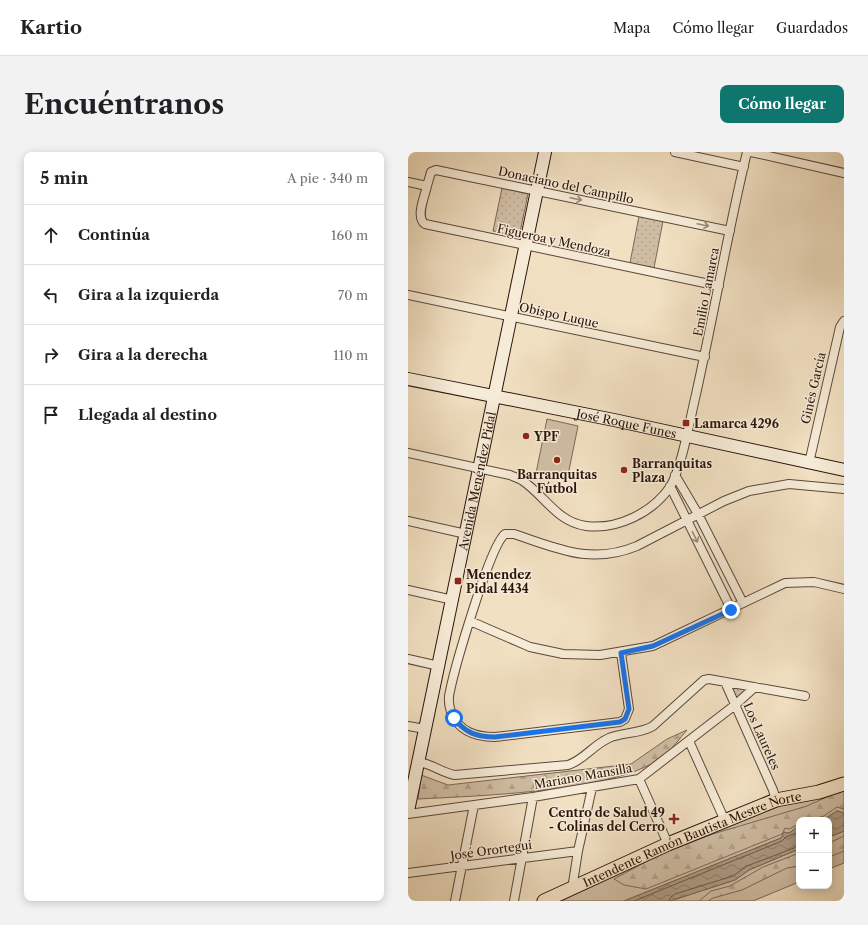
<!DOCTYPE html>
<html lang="es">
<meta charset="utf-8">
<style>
body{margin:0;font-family:"Libre Caslon Text",serif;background:#f2f2f2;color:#202124}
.controls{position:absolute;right:12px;bottom:12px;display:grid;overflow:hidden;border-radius:8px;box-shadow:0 2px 10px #0003}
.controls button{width:36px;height:36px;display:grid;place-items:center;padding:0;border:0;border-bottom:1px solid #e0e0e0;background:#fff;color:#202124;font:20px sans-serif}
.stop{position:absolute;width:12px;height:12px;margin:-9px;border:3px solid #1a73e8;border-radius:50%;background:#fff}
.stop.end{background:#1a73e8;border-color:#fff;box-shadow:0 1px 4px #0008}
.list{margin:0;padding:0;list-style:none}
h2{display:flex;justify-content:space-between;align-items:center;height:52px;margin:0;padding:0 16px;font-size:17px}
h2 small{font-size:13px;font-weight:400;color:#757577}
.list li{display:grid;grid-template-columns:26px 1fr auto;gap:12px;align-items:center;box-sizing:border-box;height:60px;padding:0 16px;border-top:1px solid #e0e0e0}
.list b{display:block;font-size:15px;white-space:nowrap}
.list em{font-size:13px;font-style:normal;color:#757577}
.icon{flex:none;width:22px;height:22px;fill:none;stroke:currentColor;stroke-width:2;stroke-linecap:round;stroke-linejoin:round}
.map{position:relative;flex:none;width:436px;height:749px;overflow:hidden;border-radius:8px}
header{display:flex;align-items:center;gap:24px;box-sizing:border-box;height:56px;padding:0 20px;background:#fff;border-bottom:1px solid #e0e0e0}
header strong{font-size:19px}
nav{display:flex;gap:22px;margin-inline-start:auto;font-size:14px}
.intro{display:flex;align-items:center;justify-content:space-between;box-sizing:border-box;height:96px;padding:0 24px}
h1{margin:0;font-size:28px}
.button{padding:10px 18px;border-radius:8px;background:#0f766e;color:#fff;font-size:14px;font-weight:700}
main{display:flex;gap:24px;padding:0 24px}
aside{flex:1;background:#fff;border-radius:8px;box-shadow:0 2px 10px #0003}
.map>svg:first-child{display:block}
</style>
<header>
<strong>Kartio</strong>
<nav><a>Mapa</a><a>Cómo llegar</a><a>Guardados</a></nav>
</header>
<div class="intro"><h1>Encuéntranos</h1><a class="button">Cómo llegar</a></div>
<main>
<aside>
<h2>5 min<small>A pie · 340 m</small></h2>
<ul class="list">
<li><svg class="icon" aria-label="ahead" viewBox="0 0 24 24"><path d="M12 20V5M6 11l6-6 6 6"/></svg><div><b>Continúa</b></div><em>160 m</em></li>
<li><svg class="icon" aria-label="left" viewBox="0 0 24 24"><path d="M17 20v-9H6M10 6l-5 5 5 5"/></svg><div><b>Gira a la izquierda</b></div><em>70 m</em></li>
<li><svg class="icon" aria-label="right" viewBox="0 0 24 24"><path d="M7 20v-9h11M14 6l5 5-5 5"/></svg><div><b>Gira a la derecha</b></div><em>110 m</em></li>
<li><svg class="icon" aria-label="arrive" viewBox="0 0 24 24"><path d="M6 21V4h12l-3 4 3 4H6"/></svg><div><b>Llegada al destino</b></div></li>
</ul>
</aside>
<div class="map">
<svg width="436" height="749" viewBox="0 0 436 749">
<defs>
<pattern id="forest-firs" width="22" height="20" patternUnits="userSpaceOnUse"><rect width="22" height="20" fill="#cfbda3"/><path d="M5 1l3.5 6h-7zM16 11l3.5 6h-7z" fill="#b2a28b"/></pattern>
<pattern id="park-dots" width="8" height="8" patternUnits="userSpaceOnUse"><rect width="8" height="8" fill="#cfbda3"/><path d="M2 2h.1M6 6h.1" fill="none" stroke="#b2a28b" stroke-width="1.8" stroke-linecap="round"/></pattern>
<pattern id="water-waves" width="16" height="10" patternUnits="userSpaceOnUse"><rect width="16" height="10" fill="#ad9b84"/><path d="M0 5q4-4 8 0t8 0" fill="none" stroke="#8d7d6a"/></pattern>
</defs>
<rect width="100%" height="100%" fill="#f1e0c2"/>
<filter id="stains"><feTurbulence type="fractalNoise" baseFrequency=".005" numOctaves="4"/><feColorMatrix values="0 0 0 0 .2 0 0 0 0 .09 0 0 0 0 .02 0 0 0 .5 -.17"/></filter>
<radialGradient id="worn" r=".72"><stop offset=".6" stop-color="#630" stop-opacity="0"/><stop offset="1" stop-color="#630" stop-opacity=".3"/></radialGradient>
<!-- grass -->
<path fill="#cfbda3" stroke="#7c6857" d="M139,267L170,274L159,328L128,321Z
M436,632V661L429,659L415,668H391V676L373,686L216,749H136L368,648Z
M436,679V711L421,717V685Z
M391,697V730L345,749H262L327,728L341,718Z"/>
<!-- forest -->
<path fill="url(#forest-firs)" stroke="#7c6857" d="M279,578C272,586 265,596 257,603C214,640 67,644 10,647L13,623L40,633L223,612L259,587Z
M436,637V657L429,655L416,664L402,668H391V672L381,677L377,676L374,682L238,737L216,733L206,727L252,702L305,682L399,654Z
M436,684V699L421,705V691Z
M391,701V714L379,716L334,738L305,746L300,749H291L303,739L322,734L355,715Z"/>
<!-- park -->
<path fill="url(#park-dots)" stroke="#7c6857" d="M94,36L120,42L111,85L85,79Z
M231,64L255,69L246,116L222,111Z
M320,532L344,536L329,547Z"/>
<!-- water -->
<path fill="url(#water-waves)" stroke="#796554" d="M429,659L436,661V679L421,685V668H415Z
M388,676H391V697L341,718L327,728L262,749H216L373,686L376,680L381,681Z"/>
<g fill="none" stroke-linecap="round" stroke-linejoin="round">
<!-- shore -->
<path stroke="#6c5848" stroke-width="1" d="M226,749L374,689L378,685L391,680
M261,749L263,745L267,742L325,724L339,714L391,694"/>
<!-- minor casing -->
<g stroke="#5c4739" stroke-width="10">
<path id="minor" d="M267,0L336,15
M343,0L436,21
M0,30L19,34L23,20L28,18L322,79
M19,34C17,44 7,65 17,72L311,134
M0,143L297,205
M0,301L102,323C106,325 111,326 115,329C137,344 149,370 178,374C209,378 244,361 262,335C273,317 281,273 286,251C305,168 319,83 339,0
M401,311L432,175L436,169
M267,323L290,362L335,451
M262,334L323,457
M0,369L58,382
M0,438L45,448
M62,469L122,495L155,502L192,503L245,494L377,431L406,430L436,437
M213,501L221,557L217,567L212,570L87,585C68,585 51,580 43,560C41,554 40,546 42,539C47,515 82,393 97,382H106C151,397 183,413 229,394L316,349L341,339L381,332L436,337
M0,507L31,514
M317,530L365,638L368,648
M0,574L17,577
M281,589L317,669
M10,610C25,612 34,621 47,623L160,613C176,608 185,593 201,586C215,580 232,582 245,574L296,528L301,527L397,544
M231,627L260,692
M0,662L125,645L231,627L327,553L347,535
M0,721L170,699
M164,737L170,699L184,636
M47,749L66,653
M106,749L125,645"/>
</g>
<!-- secondary casing -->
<g stroke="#2a140b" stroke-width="14">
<g id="secondary">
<path id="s1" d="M0,227L206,268L436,318"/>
<path id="s2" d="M0,659L137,0"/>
</g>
</g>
<!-- primary casing -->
<g stroke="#2a140b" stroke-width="15">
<g id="primary">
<path id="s3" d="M136,749L260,692L368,648L411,640L436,632"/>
</g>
</g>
<!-- minor -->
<use href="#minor" stroke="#f6ebd7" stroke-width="8"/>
<!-- secondary -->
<use href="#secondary" stroke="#f6ebd7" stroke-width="12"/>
<!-- primary -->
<use href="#primary" stroke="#f1e0c2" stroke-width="13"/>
</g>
<!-- one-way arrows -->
<defs><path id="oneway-shaft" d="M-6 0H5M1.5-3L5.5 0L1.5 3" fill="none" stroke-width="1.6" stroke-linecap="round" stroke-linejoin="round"/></defs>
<g stroke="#9a8a7b">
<use href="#oneway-shaft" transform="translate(168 47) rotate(12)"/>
<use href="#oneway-shaft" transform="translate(295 73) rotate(12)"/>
<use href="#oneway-shaft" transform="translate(287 385) rotate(64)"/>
</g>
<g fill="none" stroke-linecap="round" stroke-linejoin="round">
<!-- route -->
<path stroke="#1a73e8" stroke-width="5" d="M46,566C57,581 69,585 87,585L212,570L217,567L221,557L213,501L245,494L323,458"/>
</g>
<!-- markers -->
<g fill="#8f2418" stroke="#f6ebd7" stroke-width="1.5">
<rect x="274" y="267" width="8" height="8" rx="2"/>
<circle cx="118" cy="284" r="4"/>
<circle cx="149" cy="308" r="4"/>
<circle cx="216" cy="318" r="4"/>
<rect x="46" y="425" width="8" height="8" rx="2"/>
<path d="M264 661h4v4h4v4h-4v4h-4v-4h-4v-4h4z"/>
</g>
<g text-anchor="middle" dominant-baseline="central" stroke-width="3" stroke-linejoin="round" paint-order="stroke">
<!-- street labels -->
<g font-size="12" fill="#2a140b" stroke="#f6ebd7">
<text transform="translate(158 33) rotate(12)">Donaciano del Campillo</text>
<text transform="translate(146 88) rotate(12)">Figueroa y Mendoza</text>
<text transform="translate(298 140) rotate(-79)">Emilio Lamarca</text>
<text transform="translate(151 163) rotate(12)">Obispo Luque</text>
<text transform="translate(405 236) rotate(-77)">Ginés García</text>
<text stroke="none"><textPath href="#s1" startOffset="223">José Roque Funes</textPath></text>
<text stroke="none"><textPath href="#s2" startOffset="337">Avenida Menéndez Pidal</textPath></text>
<text transform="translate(354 584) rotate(66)">Los Laureles</text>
<text transform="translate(175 624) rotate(-10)">Mariano Mansilla</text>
<text stroke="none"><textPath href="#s3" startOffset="161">Intendente Ramón Bautista Mestre Norte</textPath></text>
<text transform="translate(83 698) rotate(-8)">José Orortegui</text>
</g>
<!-- poi labels -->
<g font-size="12" font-weight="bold" fill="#2a140b" stroke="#f6ebd7" text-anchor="start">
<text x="286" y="271">Lamarca 4296</text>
<text x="126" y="284">YPF</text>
<text x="224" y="311">Barranquitas<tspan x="224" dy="14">Plaza</tspan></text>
<text x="149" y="322" text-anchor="middle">Barranquitas<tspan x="149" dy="14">Fútbol</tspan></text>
<text x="58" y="422">Menendez<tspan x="58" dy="14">Pidal 4434</tspan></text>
<text x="257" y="660" text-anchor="end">Centro de Salud 49<tspan x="257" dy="14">- Colinas del Cerro</tspan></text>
</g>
</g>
<rect width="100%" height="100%" filter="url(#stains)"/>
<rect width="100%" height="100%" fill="url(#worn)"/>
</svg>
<div class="controls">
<button>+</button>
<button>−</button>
</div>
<div class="stop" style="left:46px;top:566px"></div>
<div class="stop end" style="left:323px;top:458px"></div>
</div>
</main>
